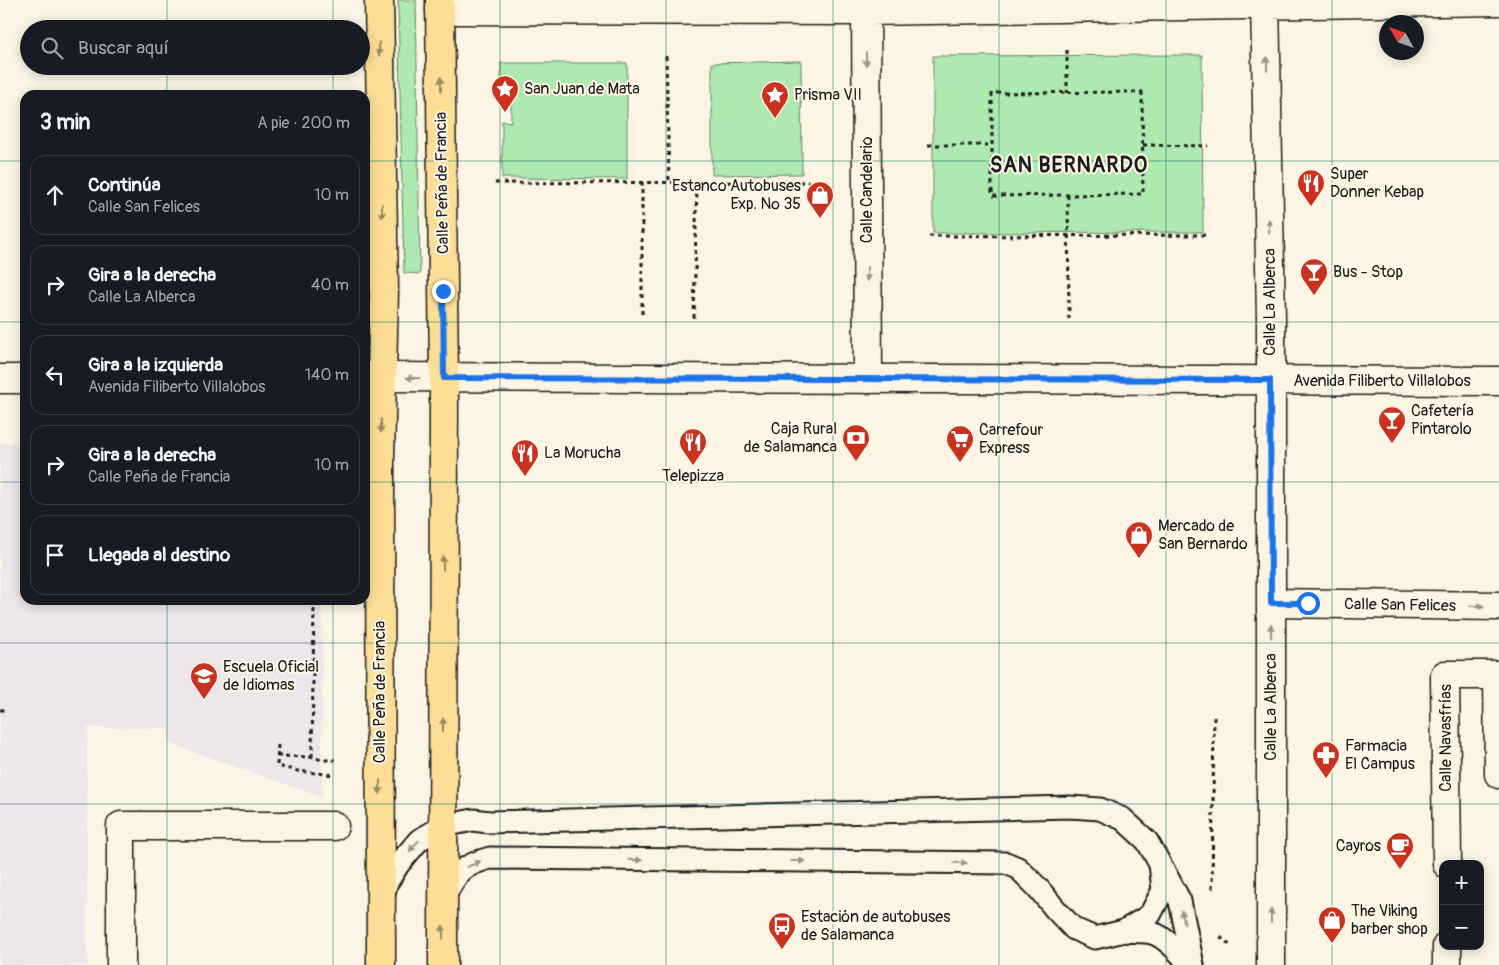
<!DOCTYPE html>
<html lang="es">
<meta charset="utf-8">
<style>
body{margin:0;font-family:Pangolin,sans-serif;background:#242831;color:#f1f3f6}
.controls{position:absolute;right:15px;bottom:15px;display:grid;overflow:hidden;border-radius:10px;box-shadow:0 2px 12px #0003}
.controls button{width:45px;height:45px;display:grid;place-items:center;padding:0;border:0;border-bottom:1px solid #363941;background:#171b24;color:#f1f3f6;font:25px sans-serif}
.compass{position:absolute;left:1379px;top:15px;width:45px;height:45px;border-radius:50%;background:#171b24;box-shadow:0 2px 12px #0003;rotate:310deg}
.stop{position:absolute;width:15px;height:15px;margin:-11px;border:4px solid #1a73e8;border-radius:50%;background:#fff}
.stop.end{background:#1a73e8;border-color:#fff;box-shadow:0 1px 5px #0008}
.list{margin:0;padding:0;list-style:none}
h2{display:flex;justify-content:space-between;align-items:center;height:65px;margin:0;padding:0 20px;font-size:21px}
h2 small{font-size:16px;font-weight:400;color:#9ea1a6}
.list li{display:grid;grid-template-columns:32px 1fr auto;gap:15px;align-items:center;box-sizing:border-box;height:80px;margin:0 10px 10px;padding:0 10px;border:1px solid #363941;border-radius:15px}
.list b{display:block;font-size:19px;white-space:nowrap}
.list p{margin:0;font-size:16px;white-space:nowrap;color:#9ea1a6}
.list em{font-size:16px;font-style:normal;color:#9ea1a6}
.icon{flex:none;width:28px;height:28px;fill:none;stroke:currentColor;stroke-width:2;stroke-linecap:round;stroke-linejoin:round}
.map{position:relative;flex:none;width:1499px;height:965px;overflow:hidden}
.search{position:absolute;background:#171b24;box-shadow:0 2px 12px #0003;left:20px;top:20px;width:350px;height:55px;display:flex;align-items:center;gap:12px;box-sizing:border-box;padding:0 18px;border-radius:28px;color:#9ea1a6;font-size:19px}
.panel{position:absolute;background:#171b24;box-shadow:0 2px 12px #0003;left:20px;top:90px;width:350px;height:515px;border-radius:15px}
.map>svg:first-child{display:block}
</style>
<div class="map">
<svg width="1499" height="965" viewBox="0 0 1499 965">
<rect width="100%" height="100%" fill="#fcf5e5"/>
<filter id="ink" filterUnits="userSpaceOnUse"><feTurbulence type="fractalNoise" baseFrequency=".02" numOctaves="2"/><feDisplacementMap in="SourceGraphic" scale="10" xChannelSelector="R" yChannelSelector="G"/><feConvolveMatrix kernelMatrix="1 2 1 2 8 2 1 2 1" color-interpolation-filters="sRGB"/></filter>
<g filter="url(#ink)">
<!-- built -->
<path fill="#ede6ea" d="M0,443H25V600H322V797L169,743L168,728H87V965H0Z"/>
<!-- green -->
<path fill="#aeeab0" stroke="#658366" d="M398,0H416L420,274L404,273Z
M1202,55L1203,232L933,233V56Z
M801,61L802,174L712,175V63Z
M501,63H627V179L502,178V121L511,122V104H501Z"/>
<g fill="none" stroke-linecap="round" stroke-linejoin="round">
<!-- lane casing -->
<g stroke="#1c1c1c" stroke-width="25">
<path id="lane" d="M1164,871L1180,901L1193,965
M384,895L386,884L398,865L419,840L443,826L473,820L489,822L1070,807L1100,809L1123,819L1147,841L1160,864L1163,890L1150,915L1124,931L1095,938L1074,929L1056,910L1038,888L1018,868L1006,863L490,858C460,866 457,873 443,899
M1124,931C1133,932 1143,931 1152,933C1164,936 1183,955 1188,965"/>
</g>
<!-- street casing -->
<g stroke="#1c1c1c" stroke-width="31">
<path id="street" d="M866,0L868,379
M1265,0L1271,319V965
M440,10L866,11L1499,1
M1271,603L1499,606
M1447,864L1445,675H1498L1499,774
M1447,946V965
M121,965V826H334"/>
</g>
<!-- secondary casing -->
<g stroke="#1c1c1c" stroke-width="31">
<path id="secondary" d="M365,377L1499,381
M0,379H25"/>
</g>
<!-- primary casing -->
<g stroke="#1c1c1c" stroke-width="31">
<path id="primary" d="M379,0L384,292L380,459L381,965
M440,0L444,378L443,965"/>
</g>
<!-- path -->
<path stroke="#1c1c1c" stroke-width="3" stroke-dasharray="4 4" stroke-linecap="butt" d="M1067,50V93
M666,56L669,182
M1142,92L1143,194L992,196V93Z
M928,145H992
M1143,145L1208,146
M642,182V318
M495,183L809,182
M1068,195L1069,319
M929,236L1209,235
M694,318L697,182
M0,710H5
M278,745L277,766L298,771L335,775
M277,756L312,757L322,760H335
M312,757L314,600
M1212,889L1214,716
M1220,937L1231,946"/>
<!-- lane -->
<use href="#lane" stroke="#fcf5e5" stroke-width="21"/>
<!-- street -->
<use href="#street" stroke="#fcf5e5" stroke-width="28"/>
<!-- secondary -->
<use href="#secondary" stroke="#fcf5e5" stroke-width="28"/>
<!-- primary -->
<use href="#primary" stroke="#fdde96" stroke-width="28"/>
</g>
<!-- one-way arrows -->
<defs><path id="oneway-solid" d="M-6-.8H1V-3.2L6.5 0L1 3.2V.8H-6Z" transform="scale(1.25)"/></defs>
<g fill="#98875f">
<use href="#oneway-solid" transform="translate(379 49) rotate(89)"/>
<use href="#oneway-solid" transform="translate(441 84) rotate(-91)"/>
<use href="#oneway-solid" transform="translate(382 211) rotate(89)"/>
<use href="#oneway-solid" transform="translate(381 426) rotate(91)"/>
<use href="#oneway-solid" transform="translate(443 563) rotate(-90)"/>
<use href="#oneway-solid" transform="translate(443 725) rotate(-90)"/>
<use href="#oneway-solid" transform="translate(380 787) rotate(90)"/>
<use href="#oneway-solid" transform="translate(443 932) rotate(-91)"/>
</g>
<g fill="#97938b">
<use href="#oneway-solid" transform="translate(866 59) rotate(90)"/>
<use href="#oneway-solid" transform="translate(1267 64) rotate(-91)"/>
<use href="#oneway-solid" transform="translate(1269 226) rotate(-91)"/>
<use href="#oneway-solid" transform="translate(867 274) rotate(90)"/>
<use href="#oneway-solid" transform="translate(413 378) rotate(-179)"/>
<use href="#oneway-solid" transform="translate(1477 606) rotate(1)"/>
<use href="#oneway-solid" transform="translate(1271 631) rotate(-91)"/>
<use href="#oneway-solid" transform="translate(414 846) rotate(131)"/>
<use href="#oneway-solid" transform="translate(635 860) rotate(1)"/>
<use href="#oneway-solid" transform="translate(798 861) rotate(1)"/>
<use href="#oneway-solid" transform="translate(960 863) rotate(1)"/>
<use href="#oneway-solid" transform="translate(474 864) rotate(-24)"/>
<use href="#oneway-solid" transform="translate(1271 916) rotate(-90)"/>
<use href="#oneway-solid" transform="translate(1183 917) rotate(-104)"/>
</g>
</g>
<g fill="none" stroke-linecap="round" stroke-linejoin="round" filter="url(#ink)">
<!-- route -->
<path stroke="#1a73e8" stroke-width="6" d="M443,291L444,378L1270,380L1271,603H1308"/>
</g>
<!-- grid -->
<path fill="none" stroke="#0f766e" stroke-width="1" stroke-opacity="0.55" d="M167,0V29M333,0V29M500,0V965M666,0V965M833,0V965M999,0V965M1166,0V965M1332,0V965M167,66V95M333,66V95M0,161H25M365,161H1499M0,322H25M365,322H1499M0,482H25M365,482H1499M167,600V965M333,600V965M0,643H1499M0,804H1499"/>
<!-- icons -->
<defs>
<g id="sight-pin" transform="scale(1.4375)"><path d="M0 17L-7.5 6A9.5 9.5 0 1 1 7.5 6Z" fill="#c8321e" stroke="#fcf5e5"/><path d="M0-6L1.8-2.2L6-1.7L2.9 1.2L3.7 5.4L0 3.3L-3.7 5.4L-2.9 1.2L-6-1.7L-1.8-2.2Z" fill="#fff"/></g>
<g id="restaurant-pin" transform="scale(1.4375)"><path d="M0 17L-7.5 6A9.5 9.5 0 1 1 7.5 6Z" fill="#c8321e" stroke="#fcf5e5"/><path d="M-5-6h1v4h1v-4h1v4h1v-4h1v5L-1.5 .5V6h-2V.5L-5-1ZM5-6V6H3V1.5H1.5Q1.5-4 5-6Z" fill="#fff"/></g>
<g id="shop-pin" transform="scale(1.4375)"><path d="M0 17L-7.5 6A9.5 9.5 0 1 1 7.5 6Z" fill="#c8321e" stroke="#fcf5e5"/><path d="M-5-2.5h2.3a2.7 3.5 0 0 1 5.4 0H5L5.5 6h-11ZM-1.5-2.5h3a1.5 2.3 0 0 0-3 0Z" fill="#fff"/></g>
<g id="bar-pin" transform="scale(1.4375)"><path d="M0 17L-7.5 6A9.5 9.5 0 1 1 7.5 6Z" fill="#c8321e" stroke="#fcf5e5"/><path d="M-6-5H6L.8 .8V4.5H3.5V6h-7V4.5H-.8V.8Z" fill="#fff"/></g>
<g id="bank-pin" transform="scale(1.4375)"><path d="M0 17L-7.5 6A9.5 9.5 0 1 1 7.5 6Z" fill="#c8321e" stroke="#fcf5e5"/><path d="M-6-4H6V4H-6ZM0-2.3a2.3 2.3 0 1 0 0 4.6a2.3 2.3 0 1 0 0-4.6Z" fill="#fff"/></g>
<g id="supermarket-pin" transform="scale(1.4375)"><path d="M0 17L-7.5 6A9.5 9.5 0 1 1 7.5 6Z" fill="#c8321e" stroke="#fcf5e5"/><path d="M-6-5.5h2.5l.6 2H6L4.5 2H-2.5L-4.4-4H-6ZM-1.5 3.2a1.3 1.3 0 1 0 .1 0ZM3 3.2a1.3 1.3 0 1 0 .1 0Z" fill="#fff"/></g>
<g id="university-pin" transform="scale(1.4375)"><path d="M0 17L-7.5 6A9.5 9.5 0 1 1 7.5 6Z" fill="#c8321e" stroke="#fcf5e5"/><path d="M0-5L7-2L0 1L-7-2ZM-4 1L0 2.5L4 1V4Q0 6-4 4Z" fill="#fff"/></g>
<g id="pharmacy-pin" transform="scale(1.4375)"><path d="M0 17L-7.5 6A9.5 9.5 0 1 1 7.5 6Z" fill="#c8321e" stroke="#fcf5e5"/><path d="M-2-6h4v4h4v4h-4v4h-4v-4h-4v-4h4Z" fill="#fff"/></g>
<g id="cafe-pin" transform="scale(1.4375)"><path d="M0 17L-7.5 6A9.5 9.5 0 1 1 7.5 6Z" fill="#c8321e" stroke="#fcf5e5"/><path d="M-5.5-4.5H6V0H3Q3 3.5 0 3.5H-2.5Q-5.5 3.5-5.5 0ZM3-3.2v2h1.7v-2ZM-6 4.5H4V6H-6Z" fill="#fff"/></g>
<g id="bus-pin" transform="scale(1.4375)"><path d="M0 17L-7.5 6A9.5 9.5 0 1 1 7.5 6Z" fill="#c8321e" stroke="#fcf5e5"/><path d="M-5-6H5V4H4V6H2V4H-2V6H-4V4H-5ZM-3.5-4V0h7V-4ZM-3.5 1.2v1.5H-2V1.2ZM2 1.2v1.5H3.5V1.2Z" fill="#fff"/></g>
</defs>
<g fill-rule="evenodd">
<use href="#sight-pin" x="505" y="89"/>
<use href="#sight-pin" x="775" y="95"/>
<use href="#restaurant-pin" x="1311" y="183"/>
<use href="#shop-pin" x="820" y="195"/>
<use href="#bar-pin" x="1314" y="272"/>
<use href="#bar-pin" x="1392" y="420"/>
<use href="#bank-pin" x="856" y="438"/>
<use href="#supermarket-pin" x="960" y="439"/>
<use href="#restaurant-pin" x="693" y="442"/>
<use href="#restaurant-pin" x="525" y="453"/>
<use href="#shop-pin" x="1139" y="535"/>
<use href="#university-pin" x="204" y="676"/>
<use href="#pharmacy-pin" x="1326" y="755"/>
<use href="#cafe-pin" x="1400" y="846"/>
<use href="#shop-pin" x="1332" y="920"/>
<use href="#bus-pin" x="782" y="926"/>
</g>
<g text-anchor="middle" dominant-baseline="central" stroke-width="4" stroke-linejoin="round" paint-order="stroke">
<!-- poi labels -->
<g font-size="16" fill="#1c1c1c" stroke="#fcf5e5" text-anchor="start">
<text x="524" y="89">San Juan de Mata</text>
<text x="794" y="95">Prisma VII</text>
<text x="1330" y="174">Super<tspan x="1330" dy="18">Donner Kebap</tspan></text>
<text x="801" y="186" text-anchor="end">Estanco Autobuses<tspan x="801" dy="18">Exp. Nº 35</tspan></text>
<text x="1333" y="272">Bus - Stop</text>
<text x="1411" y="411">Cafetería<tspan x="1411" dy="18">Pintarolo</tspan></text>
<text x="837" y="429" text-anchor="end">Caja Rural<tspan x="837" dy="18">de Salamanca</tspan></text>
<text x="979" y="430">Carrefour<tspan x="979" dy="18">Express</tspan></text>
<text x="544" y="453">La Morucha</text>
<text x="693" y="476" text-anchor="middle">Telepizza</text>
<text x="1158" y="526">Mercado de<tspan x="1158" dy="18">San Bernardo</tspan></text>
<text x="223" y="667">Escuela Oficial<tspan x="223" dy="18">de Idiomas</tspan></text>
<text x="1345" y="746">Farmacia<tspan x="1345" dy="18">El Campus</tspan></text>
<text x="1381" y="846" text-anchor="end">Cayros</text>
<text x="1351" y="911">The Viking<tspan x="1351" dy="18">barber shop</tspan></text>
<text x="801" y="917">Estación de autobuses<tspan x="801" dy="18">de Salamanca</tspan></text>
</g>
<!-- street labels -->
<g font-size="16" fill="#1c1c1c" stroke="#fcf5e5">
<text transform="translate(442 183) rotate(-91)">Calle Peña de Francia</text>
<text transform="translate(867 190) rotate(-90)">Calle Candelario</text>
<text transform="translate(1270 302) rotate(-90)">Calle La Alberca</text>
<text x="1382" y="381">Avenida Filiberto Villalobos</text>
<text transform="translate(1400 605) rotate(1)">Calle San Felices</text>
<text transform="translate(380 692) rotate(-90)">Calle Peña de Francia</text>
<text transform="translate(1271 707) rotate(-90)">Calle La Alberca</text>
<text transform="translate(1446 738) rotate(-90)">Calle Navasfrías</text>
</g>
<!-- district labels -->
<g font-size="21" font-weight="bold" letter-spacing="1" fill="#1c1c1c" stroke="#fcf5e5">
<text x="1069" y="165">SAN BERNARDO</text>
</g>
</g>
</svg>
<div class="controls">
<button>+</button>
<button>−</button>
</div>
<svg class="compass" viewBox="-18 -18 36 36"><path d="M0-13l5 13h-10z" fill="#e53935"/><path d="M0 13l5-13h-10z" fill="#9ea1a6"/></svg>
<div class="stop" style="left:1308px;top:603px"></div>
<div class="stop end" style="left:443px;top:291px"></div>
<div class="search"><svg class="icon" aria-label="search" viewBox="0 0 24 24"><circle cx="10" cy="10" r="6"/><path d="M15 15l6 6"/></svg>Buscar aquí</div>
<section class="panel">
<h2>3 min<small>A pie · 200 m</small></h2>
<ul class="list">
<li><svg class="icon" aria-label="ahead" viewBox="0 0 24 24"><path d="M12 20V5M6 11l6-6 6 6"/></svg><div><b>Continúa</b><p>Calle San Felices</p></div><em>10 m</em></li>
<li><svg class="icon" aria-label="right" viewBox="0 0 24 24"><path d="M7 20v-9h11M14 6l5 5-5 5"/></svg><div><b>Gira a la derecha</b><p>Calle La Alberca</p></div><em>40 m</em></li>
<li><svg class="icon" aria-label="left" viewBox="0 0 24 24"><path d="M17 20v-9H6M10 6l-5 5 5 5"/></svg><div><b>Gira a la izquierda</b><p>Avenida Filiberto Villalobos</p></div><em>140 m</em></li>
<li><svg class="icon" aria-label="right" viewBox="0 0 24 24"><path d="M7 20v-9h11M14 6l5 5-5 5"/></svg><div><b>Gira a la derecha</b><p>Calle Peña de Francia</p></div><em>10 m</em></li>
<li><svg class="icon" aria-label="arrive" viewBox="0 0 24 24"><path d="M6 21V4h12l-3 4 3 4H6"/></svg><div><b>Llegada al destino</b></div></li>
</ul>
</section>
</div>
